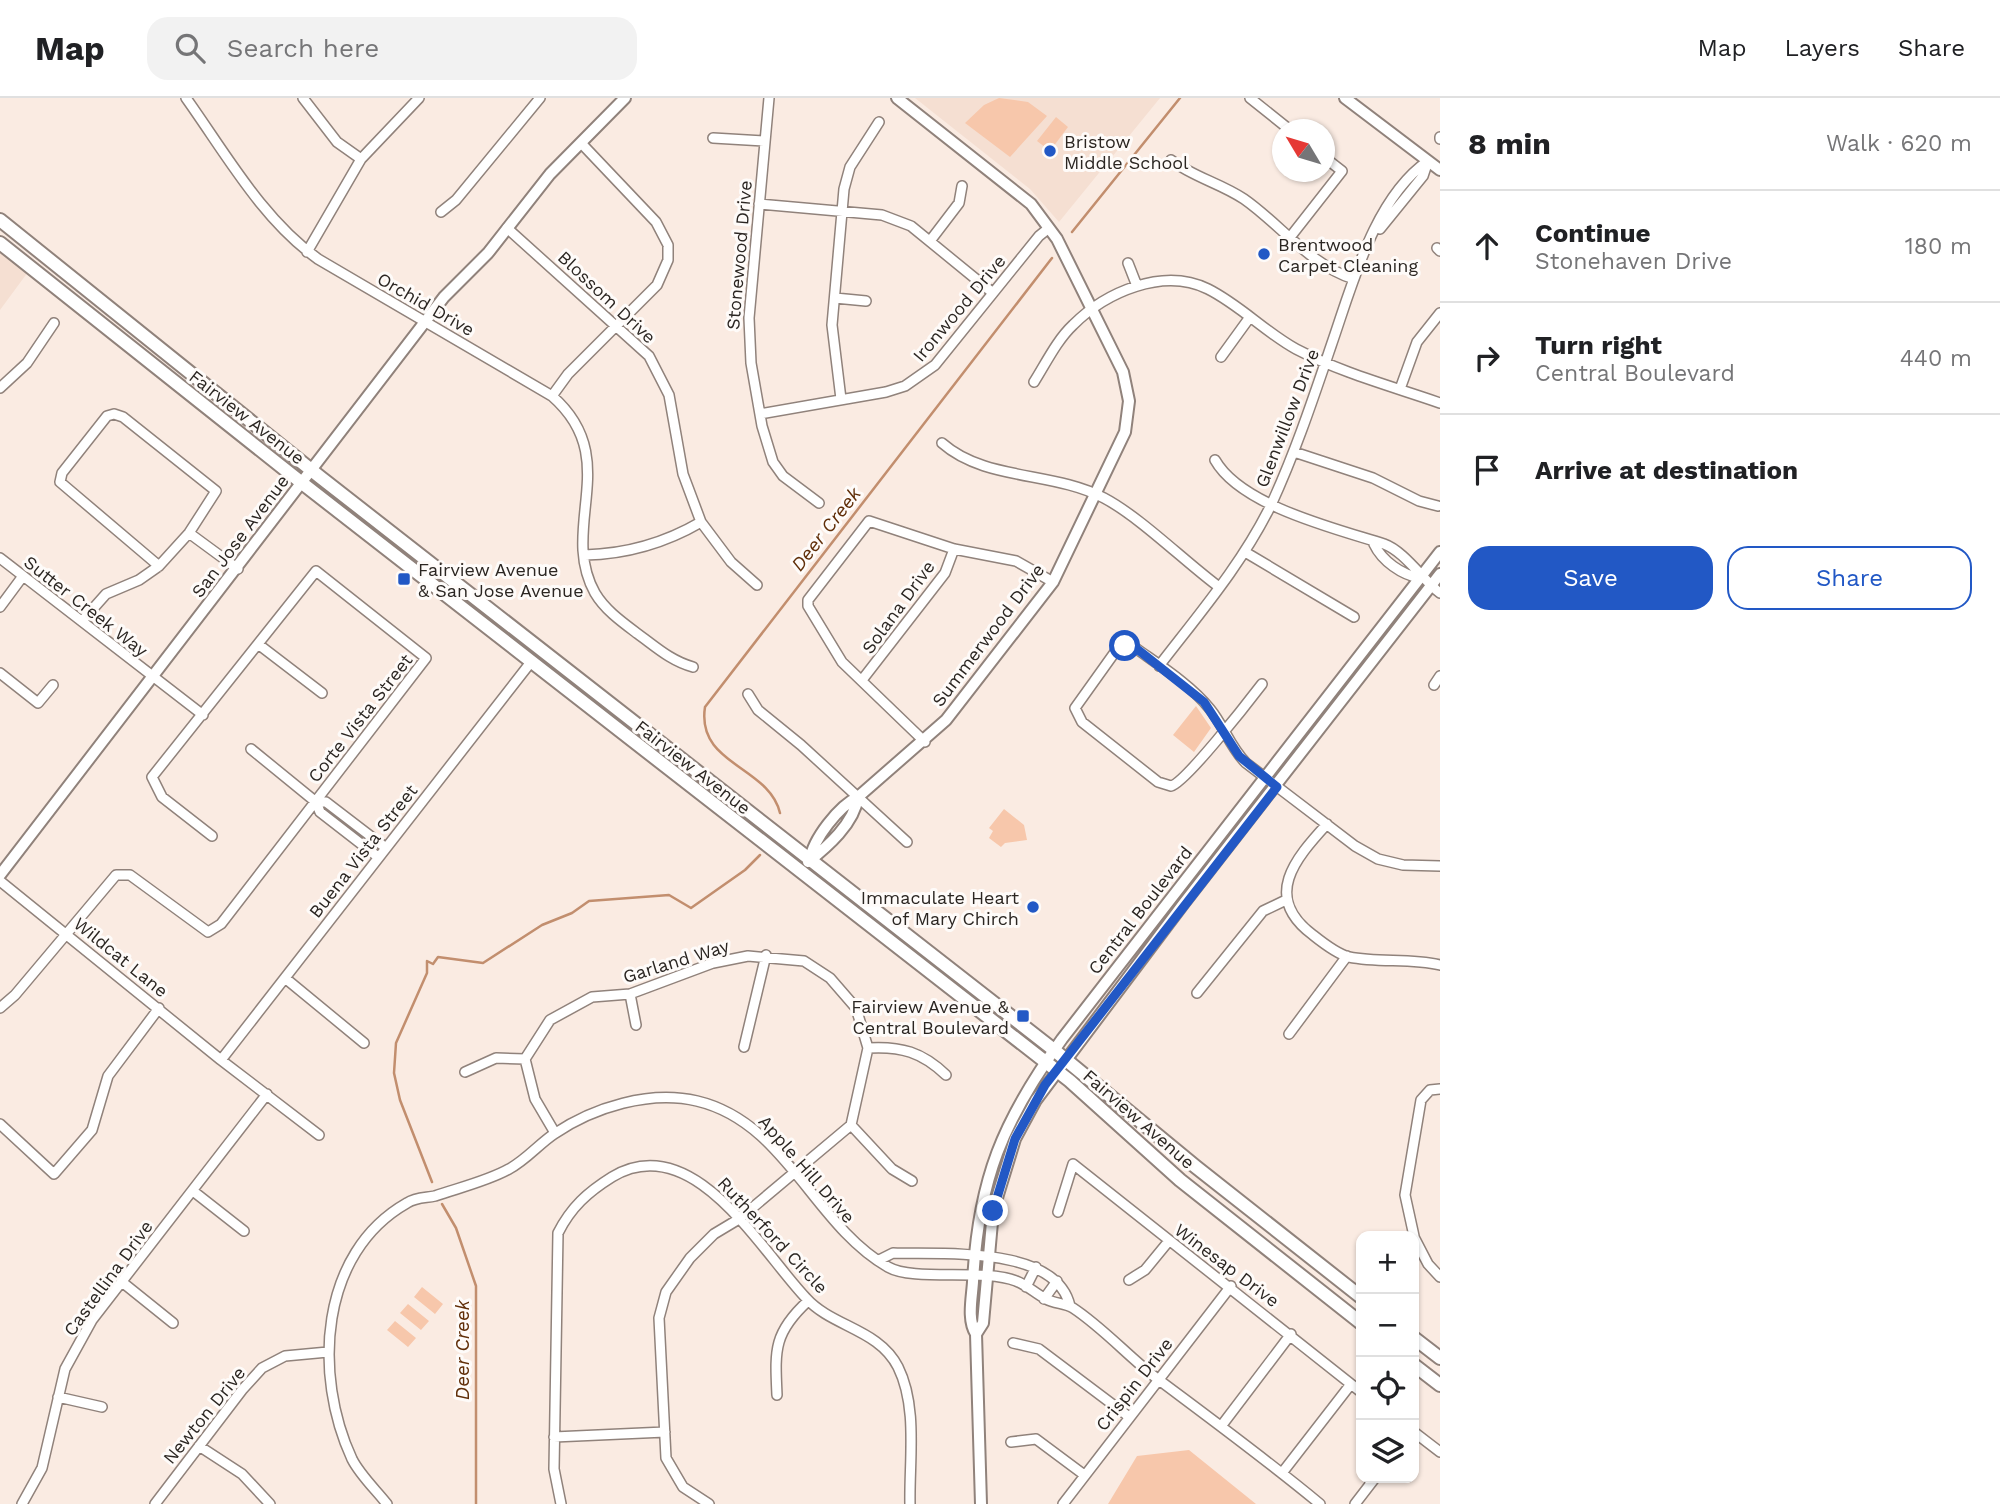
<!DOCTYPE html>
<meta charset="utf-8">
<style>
body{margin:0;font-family:"Work Sans",sans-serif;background:#f2f2f2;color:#202124}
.controls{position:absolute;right:21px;bottom:21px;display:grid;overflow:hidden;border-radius:14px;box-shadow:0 2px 5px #0004}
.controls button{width:63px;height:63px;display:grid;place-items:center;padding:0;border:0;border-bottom:2px solid #e0e0e0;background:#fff;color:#202124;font:35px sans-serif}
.compass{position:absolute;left:1272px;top:21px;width:63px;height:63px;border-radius:50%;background:#fff;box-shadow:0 2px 5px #0004;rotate:308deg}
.stop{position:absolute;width:21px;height:21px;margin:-16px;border:5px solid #2258c5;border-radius:50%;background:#fff}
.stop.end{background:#2258c5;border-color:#fff;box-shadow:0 2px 7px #0008}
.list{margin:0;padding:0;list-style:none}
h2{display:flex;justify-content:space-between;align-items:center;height:91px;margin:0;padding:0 28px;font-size:30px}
h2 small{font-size:23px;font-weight:400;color:#757577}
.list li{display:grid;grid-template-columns:46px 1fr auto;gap:21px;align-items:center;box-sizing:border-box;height:112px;padding:0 28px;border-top:2px solid #e0e0e0}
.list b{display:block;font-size:26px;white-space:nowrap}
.list p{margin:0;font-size:23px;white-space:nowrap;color:#757577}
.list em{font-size:23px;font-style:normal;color:#757577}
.actions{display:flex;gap:14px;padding:21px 28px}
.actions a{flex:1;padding:16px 0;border:2px solid #2258c5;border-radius:21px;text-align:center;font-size:24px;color:#2258c5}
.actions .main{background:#2258c5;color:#fff}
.icon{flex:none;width:38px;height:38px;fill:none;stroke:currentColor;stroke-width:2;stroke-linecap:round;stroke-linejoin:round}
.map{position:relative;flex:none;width:1440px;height:1406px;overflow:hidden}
header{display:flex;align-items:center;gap:42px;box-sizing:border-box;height:98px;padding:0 35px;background:#fff;border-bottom:2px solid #e0e0e0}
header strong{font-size:33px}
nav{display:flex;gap:38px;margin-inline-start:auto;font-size:24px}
.search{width:490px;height:63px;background:#f2f2f2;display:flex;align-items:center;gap:18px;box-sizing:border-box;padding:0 24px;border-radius:21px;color:#757577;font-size:26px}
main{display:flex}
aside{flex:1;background:#fff}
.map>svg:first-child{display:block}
</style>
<header>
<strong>Map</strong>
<div class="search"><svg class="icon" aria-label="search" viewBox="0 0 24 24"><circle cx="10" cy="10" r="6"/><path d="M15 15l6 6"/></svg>Search here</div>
<nav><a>Map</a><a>Layers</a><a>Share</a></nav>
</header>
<main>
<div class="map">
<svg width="1440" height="1406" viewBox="0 0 1440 1406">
<rect width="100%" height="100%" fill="#faebe2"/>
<!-- built -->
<path fill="#f5dfd2" d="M915,0H1160L1059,124L1030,91Z
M0,152L28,174L0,212Z"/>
<!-- green -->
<path fill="#f7c7ab" d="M999,0L1028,4L1047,18L1010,59L965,25L984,7Z
M1056,19L1068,29L1050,53L1037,43Z
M1196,608L1211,630L1194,654L1173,637Z
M1004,711L1024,727L1027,742L1005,745L1001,749L989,740L993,733L989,730Z
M422,1189L443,1206L435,1216L414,1199Z
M408,1206L429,1223L421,1232L400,1215Z
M395,1223L416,1240L408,1249L387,1232Z
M1189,1352L1256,1406H1108L1137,1358Z"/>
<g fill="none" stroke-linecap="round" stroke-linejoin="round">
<!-- stream -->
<path stroke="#c28e6e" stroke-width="2.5" d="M1072,134L1180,0
M780,715C769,668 696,667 705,609L1052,160
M432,1084L400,1002L394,975L396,945L427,875V863L433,866L438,859L483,865L542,827L572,815L589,803L669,797L691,810L745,772L760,757
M442,1106L456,1130L476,1188V1406"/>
<!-- minor casing -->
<g stroke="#90827b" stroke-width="12">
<path id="minor" d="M186,0C226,56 262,121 318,161L552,298C624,361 558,429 595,495C605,512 622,524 638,536C656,549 671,563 693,569
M303,0L337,44L361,61
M769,0L749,220L751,265L762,328L773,364L783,378L819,405
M1250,0L1290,32
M1440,39V41
M713,40L764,43
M1171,62C1193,79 1220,85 1244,101C1280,126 1311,168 1354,181
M759,106L882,117L911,128L993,195
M441,114L456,102L540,0
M507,130L649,258L669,297L683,376L701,424L731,464L757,487
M1380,131L1423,78L1428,63
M1291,138L1342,73L1324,59
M930,143L959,105L962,88
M1437,150L1440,153
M307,154L361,61L419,0
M1128,165L1137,188
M835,200L866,203
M1221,259L1250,219
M1034,284C1046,265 1057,242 1073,227C1106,194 1163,169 1208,191C1240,207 1265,234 1296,251C1342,275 1391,288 1440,305
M0,290L27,265L54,225
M1400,291L1417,244L1440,215
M552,298L568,276L657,187L668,162V147L656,124L581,45
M841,301L832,227L844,91L850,69L879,24
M760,316L886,294L905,288L935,267L1039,138L1049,130
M942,345C985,383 1053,373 1104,400C1140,419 1184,463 1219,489
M1294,354L1373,380L1419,403L1438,408
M1215,362C1241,408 1337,431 1384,446C1404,453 1423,482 1440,495
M189,435L238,471
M1374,446C1382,463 1402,477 1420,480
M1245,454L1354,519
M585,457C628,456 665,445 701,424
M0,460L203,617
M0,509L23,478
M82,523L106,496L139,482L159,468L189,435L216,393L123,319L114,316L107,318L62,375L60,384L159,468
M258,546L322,595
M1159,568C1199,516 1242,466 1271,407C1295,355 1313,301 1331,248C1352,188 1374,100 1428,63
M0,575L38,605L53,587
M862,582L945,475L954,451
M1262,586C1249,603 1185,685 1171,688L1158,684L1082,624L1075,610L1115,554L1125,548L1134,549C1159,567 1191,587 1210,611C1224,628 1230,649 1246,665L1355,748L1378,761L1403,767L1440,768
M1434,587L1440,578
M748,596L758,612L801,647L907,744
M925,644L842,564L808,508V502L869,423L954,451L1016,463L1053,484
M251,651L316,704L320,714L378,759
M316,704H326L386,750
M1327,726C1295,761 1262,799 1313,837C1323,845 1337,856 1349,859C1379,865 1411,860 1440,867
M0,783L221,962L319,1037
M285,880L364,945
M1197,895L1263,813L1286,802
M630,896L636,927
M0,910L15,897L116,777H130L208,834L221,826L426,560L316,473L152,679L162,699L212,738
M1289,936L1347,858
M744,949L766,857
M868,950C901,948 922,954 946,977
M221,962L531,564
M465,974L496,960L525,961
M0,1026L54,1076L92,1032L108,978L159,910
M851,1027L892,1071L912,1083
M555,1035L535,1001L525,961L550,922L592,899L630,896L713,865L748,858L804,863L830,880L856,910L868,950L851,1027L739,1121L714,1136L690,1160L666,1194L659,1220L666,1360L683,1389L709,1406
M193,1093L244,1133
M1058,1114L1073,1066L1361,1294
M1414,1138L1405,1097L1421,1002L1430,992L1440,991
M1414,1139L1428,1166L1440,1179
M879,1162L893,1155C942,1157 1056,1147 1070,1208
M1129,1182L1145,1172L1168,1144
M122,1184L173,1225
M1026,1189L1036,1169
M1044,1201L1057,1183
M1013,1245L1039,1251L1128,1318
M777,1297C775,1253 773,1235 808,1203
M58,1299L102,1309
M1222,1327L1291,1236
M1414,1334L1440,1354
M554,1339L665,1334
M1011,1344L1036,1341L1083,1376
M199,1348L242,1376L270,1406
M1282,1375L1351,1286
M22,1406L42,1370L65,1271L92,1222L267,996
M155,1406L242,1292L262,1270L285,1258L328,1254
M387,1406C376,1392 360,1377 352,1361C313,1277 319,1155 407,1105C416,1099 426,1100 435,1098C458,1090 488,1083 509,1071C526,1062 539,1046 554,1036C594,1009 650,992 697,1003C786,1024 813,1126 888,1169C914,1184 983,1170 1016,1183C1027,1187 1036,1196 1046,1201C1055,1206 1065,1205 1073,1210C1102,1229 1128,1258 1155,1279C1211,1321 1267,1362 1320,1406
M561,1406L554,1371L558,1135C571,1109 588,1094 612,1079C693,1030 761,1153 806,1200C832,1229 879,1231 898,1269C918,1309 909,1363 910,1406
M1063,1406L1231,1188
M1355,1406L1375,1380"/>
</g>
<!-- tertiary casing -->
<g stroke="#90827b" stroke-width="14">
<path id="tertiary" d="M1345,0L1440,72
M810,762C813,741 839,708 858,699L946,622L1053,484L1125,334L1129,303L1123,274L1057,141L1031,106L897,0
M808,764C827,749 854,726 858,699
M0,777L444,199L488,155L550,76L625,0
M976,1236L983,1225L993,1113L1015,1041L1036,1002L1184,805L1440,476
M981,1406L976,1236C967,1222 972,1200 973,1184C978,1082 1003,1022 1062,941L1440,454"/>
</g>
<!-- secondary casing -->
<g stroke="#90827b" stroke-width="16">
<path id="secondary" d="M0,122L320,379L1054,952L1196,1069L1361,1199
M0,145L302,385L1070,983L1180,1082L1361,1225
M1414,1240L1440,1260
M1414,1267L1440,1287"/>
</g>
<!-- minor -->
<use href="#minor" stroke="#fff" stroke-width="9"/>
<!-- tertiary -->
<use href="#tertiary" stroke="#fff" stroke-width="10"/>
<!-- secondary -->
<use href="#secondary" stroke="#fff" stroke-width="12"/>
</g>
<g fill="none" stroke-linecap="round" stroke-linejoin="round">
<!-- route -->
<path stroke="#2258c5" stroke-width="9" d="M993,1113L1015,1041L1045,987L1277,689L1239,658L1204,604L1137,551L1125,548"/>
</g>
<!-- markers -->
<g fill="#2258c5" stroke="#fefbf9" stroke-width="2.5">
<circle cx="1050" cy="53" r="7"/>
<circle cx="1264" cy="156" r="7"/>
<rect x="397" y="474" width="14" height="14" rx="3.5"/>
<circle cx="1033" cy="809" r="7"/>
<rect x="1016" y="911" width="14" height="14" rx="3.5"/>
</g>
<g text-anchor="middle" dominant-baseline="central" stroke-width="6" stroke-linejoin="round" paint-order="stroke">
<!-- poi labels -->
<g font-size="18" fill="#2b2622" stroke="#fefbf9" text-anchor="start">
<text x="1064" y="43">Bristow<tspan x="1064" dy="21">Middle School</tspan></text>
<text x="1278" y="146">Brentwood<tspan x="1278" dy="21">Carpet Cleaning</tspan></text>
<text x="418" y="471">Fairview Avenue<tspan x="418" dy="21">&amp; San Jose Avenue</tspan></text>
<text x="1019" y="799" text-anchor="end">Immaculate Heart<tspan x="1019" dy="21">of Mary Chirch</tspan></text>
<text x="1009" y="908" text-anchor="end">Fairview Avenue &amp;<tspan x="1009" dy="21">Central Boulevard</tspan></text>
</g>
<!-- street labels -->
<g font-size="18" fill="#2b2622" stroke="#fefbf9">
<text transform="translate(739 157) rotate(-85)">Stonewood Drive</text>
<text transform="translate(607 199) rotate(43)">Blossom Drive</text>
<text transform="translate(426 206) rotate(30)">Orchid Drive</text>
<text transform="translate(959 210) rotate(-50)">Ironwood Drive</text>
<text transform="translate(247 319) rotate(38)">Fairview Avenue</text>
<text transform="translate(1287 320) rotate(-69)">Glenwillow Drive</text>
<text transform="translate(240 438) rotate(-53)">San Jose Avenue</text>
<text transform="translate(86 508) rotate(38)">Sutter Creek Way</text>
<text transform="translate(898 509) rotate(-54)">Solana Drive</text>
<text transform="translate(988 537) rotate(-53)">Summerwood Drive</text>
<text transform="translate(360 620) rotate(-52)">Corte Vista Street</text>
<text transform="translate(693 669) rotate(38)">Fairview Avenue</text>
<text transform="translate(363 753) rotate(-52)">Buena Vista Street</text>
<text transform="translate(1140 812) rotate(-52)">Central Boulevard</text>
<text transform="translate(121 859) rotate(39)">Wildcat Lane</text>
<text transform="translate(676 863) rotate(-17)">Garland Way</text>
<text transform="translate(1139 1021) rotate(41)">Fairview Avenue</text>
<text transform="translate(807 1071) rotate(49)">Apple Hill Drive</text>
<text transform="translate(773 1137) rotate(47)">Rutherford Circle</text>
<text transform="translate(1227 1167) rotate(37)">Winesap Drive</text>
<text transform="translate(108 1180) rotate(-54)">Castellina Drive</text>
<text transform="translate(1134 1286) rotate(-52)">Crispin Drive</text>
<text transform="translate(204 1317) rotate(-51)">Newton Drive</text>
</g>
<!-- water labels -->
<g font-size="19" font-style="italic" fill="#602e08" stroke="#fefbf9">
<text transform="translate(826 431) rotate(-52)">Deer Creek</text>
<text transform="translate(462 1252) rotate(-90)">Deer Creek</text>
</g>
</g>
</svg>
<div class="controls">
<button>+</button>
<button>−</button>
<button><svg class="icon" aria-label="locate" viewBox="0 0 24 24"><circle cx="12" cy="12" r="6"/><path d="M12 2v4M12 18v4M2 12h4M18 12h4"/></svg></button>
<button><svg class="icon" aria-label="layers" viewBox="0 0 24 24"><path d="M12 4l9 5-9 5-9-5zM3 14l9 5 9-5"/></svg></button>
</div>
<svg class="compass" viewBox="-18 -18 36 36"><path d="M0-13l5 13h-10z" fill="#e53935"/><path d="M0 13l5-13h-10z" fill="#757577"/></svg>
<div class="stop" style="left:1125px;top:548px"></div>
<div class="stop end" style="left:993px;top:1113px"></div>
</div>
<aside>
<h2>8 min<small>Walk · 620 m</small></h2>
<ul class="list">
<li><svg class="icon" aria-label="ahead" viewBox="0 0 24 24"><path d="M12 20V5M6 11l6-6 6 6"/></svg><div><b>Continue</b><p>Stonehaven Drive</p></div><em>180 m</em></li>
<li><svg class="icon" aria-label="right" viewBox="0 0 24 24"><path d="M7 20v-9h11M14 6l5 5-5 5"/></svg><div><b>Turn right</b><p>Central Boulevard</p></div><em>440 m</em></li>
<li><svg class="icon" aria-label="arrive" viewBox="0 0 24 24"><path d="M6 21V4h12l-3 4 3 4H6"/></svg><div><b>Arrive at destination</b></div></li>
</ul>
<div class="actions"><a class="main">Save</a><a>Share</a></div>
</aside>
</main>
